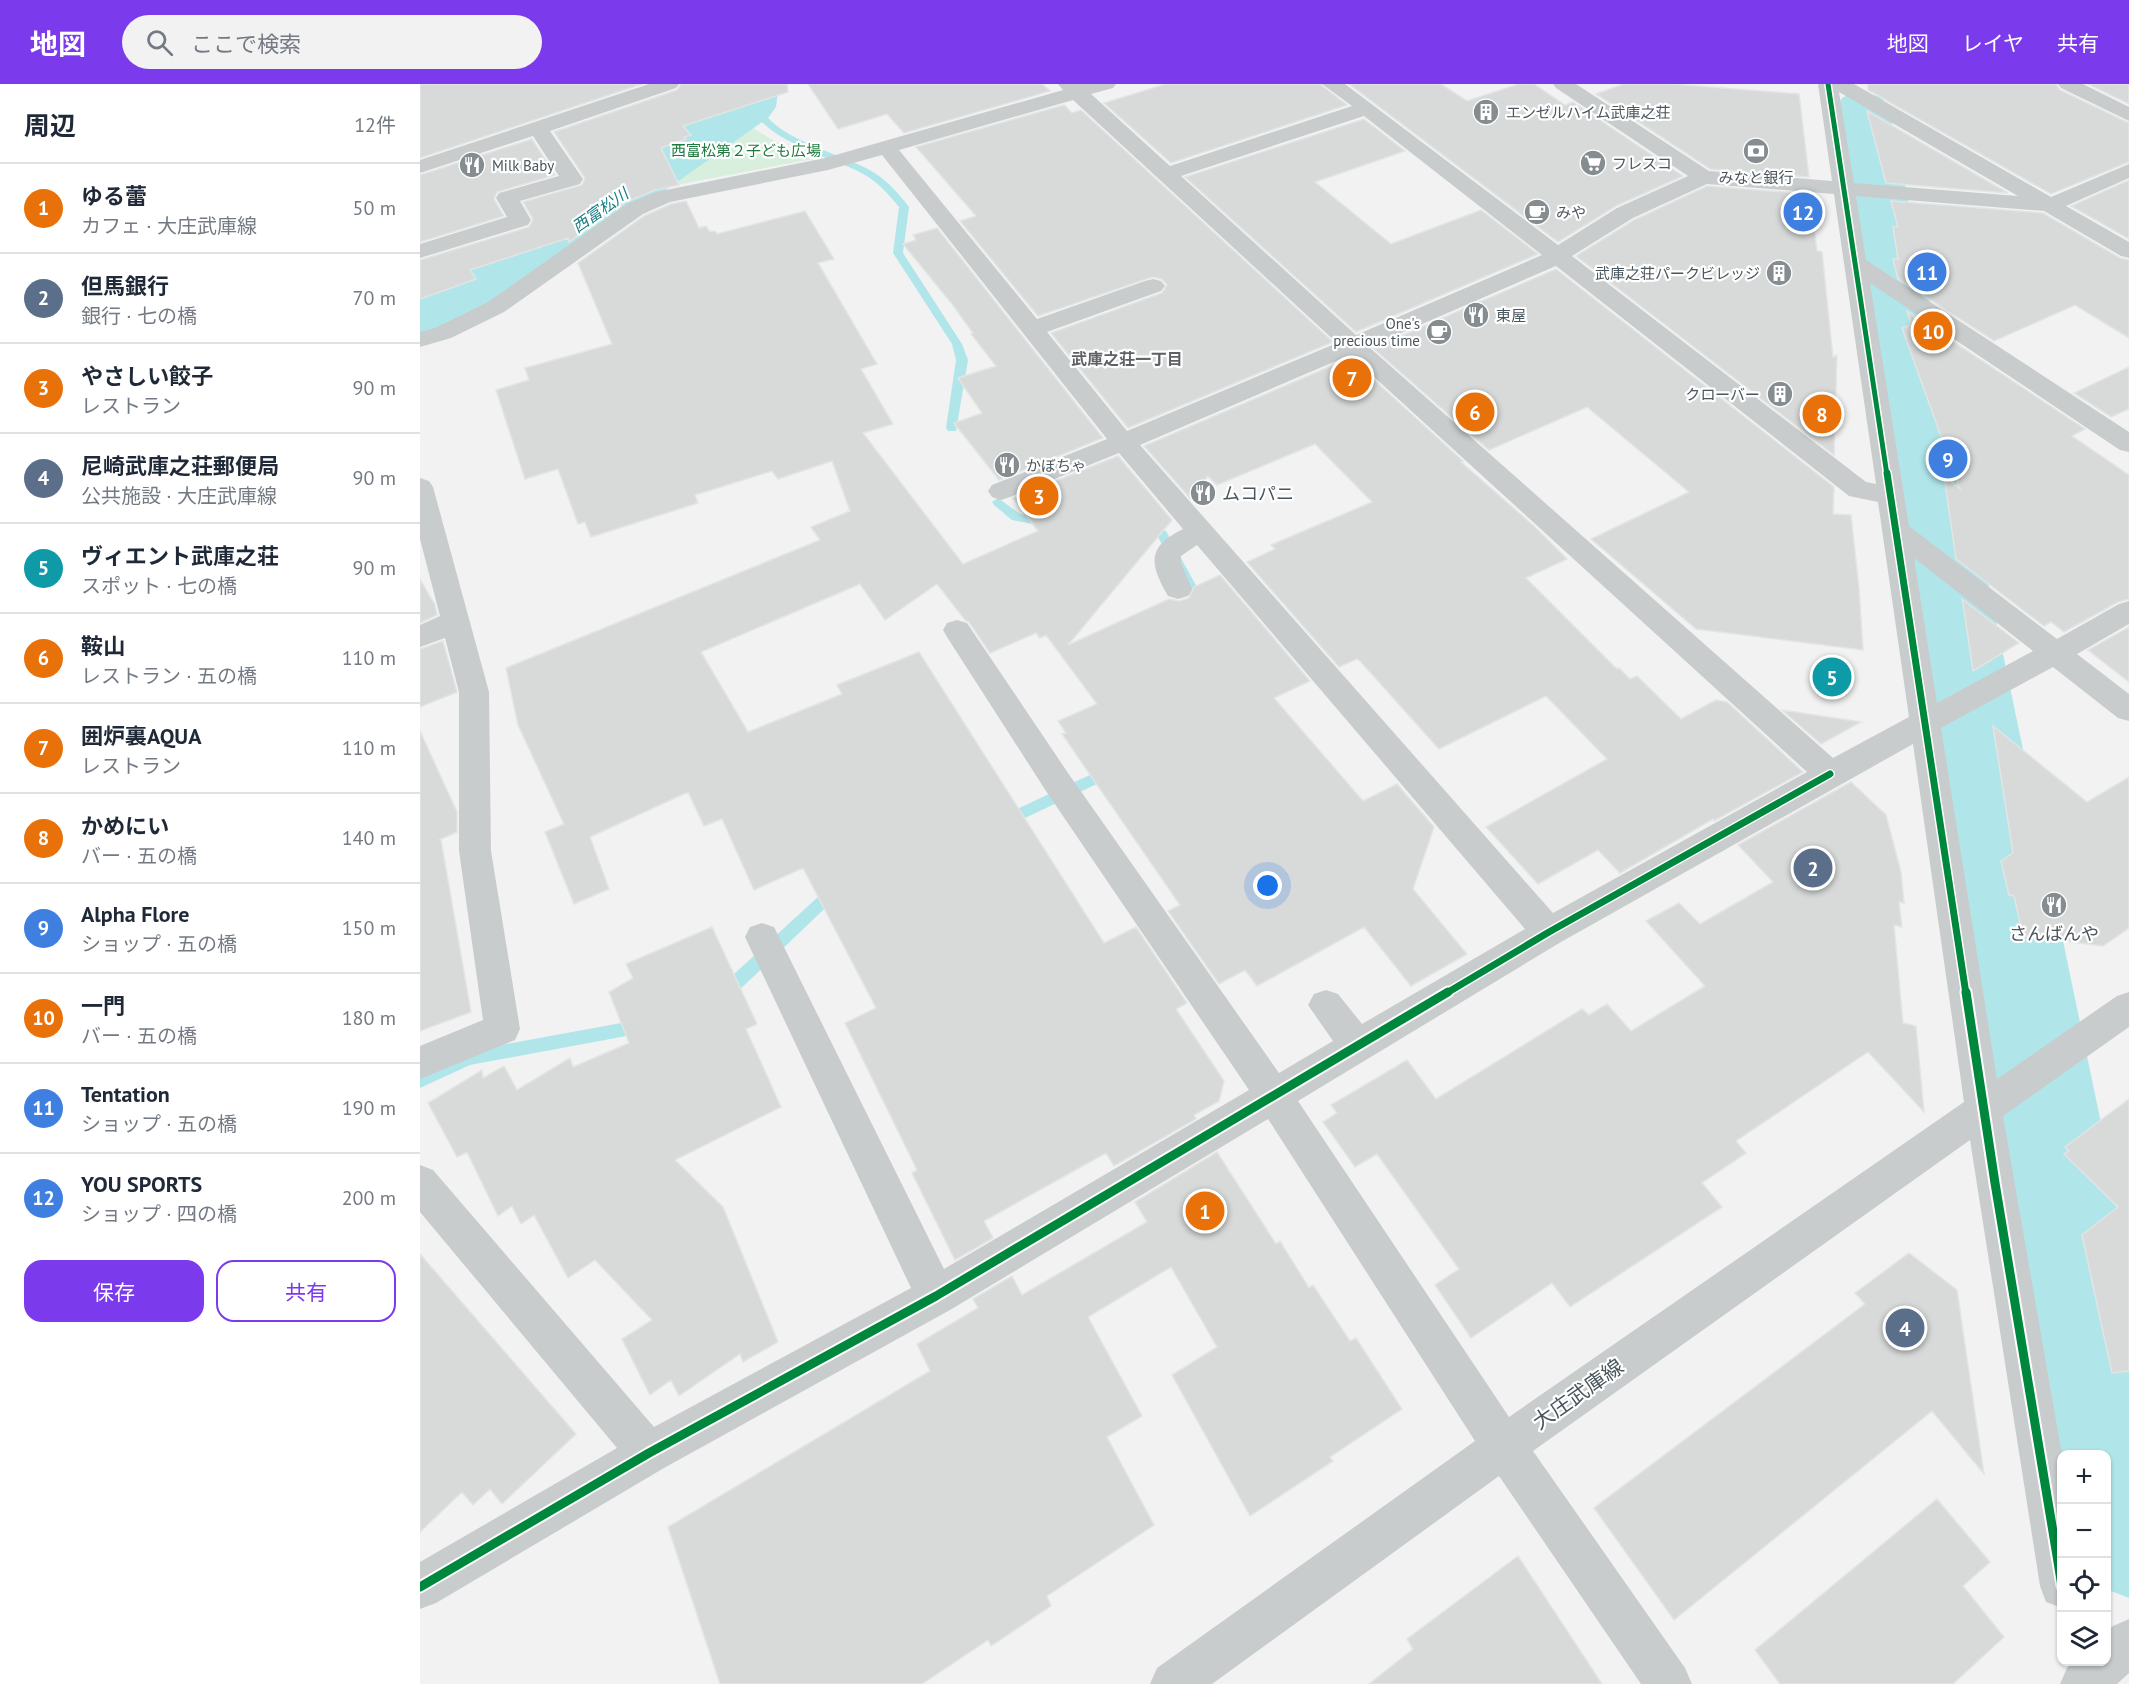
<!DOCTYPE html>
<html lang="ja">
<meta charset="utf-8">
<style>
body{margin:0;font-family:"PT Sans","Noto Sans JP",sans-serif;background:#f2f2f3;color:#1f2937}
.controls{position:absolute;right:18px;bottom:18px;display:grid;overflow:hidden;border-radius:12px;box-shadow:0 2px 4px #0004}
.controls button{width:54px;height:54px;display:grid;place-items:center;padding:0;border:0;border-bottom:2px solid #e0e1e3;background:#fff;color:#1f2937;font:30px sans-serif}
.you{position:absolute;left:848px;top:802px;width:21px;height:21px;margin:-15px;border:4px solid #fff;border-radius:50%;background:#1a73e8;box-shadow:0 0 0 9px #1a73e833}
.badge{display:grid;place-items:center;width:39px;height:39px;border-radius:50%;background:#7c3aed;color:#fff;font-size:20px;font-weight:700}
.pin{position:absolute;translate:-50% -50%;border:3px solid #fff;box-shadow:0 2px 6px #0006}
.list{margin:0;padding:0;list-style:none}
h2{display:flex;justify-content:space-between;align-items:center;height:78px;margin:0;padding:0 24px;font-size:26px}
h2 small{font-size:20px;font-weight:400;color:#747a83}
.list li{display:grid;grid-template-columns:39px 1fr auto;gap:18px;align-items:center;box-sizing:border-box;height:90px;padding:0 24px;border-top:2px solid #e0e1e3}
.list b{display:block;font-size:22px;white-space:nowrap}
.list p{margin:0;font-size:20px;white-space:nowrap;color:#747a83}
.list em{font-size:20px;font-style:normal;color:#747a83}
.actions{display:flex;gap:12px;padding:18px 24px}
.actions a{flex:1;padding:14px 0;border:2px solid #7c3aed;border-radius:18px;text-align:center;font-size:21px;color:#7c3aed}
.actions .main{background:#7c3aed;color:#fff}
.icon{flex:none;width:33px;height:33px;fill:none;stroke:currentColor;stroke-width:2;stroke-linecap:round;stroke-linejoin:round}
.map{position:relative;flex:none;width:1709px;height:1600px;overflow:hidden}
header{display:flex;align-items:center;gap:36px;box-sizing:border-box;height:84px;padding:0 30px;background:#7c3aed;color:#fff}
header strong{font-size:28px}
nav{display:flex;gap:33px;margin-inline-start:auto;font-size:21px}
.search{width:420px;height:54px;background:#f2f2f3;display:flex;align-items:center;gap:15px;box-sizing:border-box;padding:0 21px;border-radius:33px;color:#747a83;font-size:22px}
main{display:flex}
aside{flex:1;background:#fff}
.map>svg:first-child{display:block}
</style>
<header>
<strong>地図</strong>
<div class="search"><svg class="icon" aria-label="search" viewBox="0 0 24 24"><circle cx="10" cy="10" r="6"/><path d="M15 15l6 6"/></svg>ここで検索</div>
<nav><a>地図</a><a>レイヤ</a><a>共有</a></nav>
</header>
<main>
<aside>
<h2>周辺<small>12件</small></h2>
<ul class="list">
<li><span class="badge" style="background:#e8710a">1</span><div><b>ゆる蕾</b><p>カフェ · 大庄武庫線</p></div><em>50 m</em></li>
<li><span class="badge" style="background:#5c6f8a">2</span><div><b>但馬銀行</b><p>銀行 · 七の橋</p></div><em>70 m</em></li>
<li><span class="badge" style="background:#e8710a">3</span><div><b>やさしい餃子</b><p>レストラン</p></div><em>90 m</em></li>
<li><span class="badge" style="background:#5c6f8a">4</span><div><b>尼崎武庫之荘郵便局</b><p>公共施設 · 大庄武庫線</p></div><em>90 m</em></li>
<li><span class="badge" style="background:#0f9aa8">5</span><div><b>ヴィエント武庫之荘</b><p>スポット · 七の橋</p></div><em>90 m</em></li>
<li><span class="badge" style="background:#e8710a">6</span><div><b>鞍山</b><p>レストラン · 五の橋</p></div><em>110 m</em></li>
<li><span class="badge" style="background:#e8710a">7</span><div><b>囲炉裏AQUA</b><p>レストラン</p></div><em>110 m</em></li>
<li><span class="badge" style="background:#e8710a">8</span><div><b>かめにい</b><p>バー · 五の橋</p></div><em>140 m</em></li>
<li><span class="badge" style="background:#3f7fe0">9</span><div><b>Alpha Flore</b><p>ショップ · 五の橋</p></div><em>150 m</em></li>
<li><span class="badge" style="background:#e8710a">10</span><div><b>一門</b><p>バー · 五の橋</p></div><em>180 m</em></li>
<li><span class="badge" style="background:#3f7fe0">11</span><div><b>Tentation</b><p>ショップ · 五の橋</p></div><em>190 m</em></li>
<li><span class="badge" style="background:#3f7fe0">12</span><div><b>YOU SPORTS</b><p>ショップ · 四の橋</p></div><em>200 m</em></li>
</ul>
<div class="actions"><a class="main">保存</a><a>共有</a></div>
</aside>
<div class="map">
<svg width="1709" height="1600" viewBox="0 0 1709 1600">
<rect width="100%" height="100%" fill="#f2f2f2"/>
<!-- green -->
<path fill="#d8efde" d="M328,37L331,43L378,71L392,75L225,107Z"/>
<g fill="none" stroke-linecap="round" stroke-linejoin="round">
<!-- stream -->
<path fill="#b0e6ea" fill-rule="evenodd" d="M329,0L336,2C337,8 337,15 339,20C353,56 422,69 453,88C467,96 479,110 489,123L483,169L542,260L548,276L536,347H528L526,344L536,276L532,260L473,169L479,123C469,111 459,99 445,91C413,72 317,52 329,0Z
M578,414L600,430L629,435L635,439L629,443L592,436L574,421L572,418Z
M721,441L746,447L788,523L787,526H777L738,453L717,448L715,445L717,442Z
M691,681L696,683L698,687L696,691L590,741H580L578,737L580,733Z
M416,799L421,801L424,805L421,809L313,912L301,917L295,915L293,910L295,905L301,902L411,801Z
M223,933L229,935L231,940L229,945L212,951L50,981L0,1004V988L48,967L212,937Z"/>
<!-- river -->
<path fill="#b0e6ea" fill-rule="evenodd" d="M307,0H359L356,23L348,34L95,212L29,245L7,251L0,249V211L51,186L304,16Z
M1442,8L1461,13L1469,24L1709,1173V1514L1686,1505V1370H1642V1403L1415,24L1423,13Z"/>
</g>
<!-- building -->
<path fill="#d8dada" stroke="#e3e4e4" stroke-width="1.5" d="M0,0H222L0,74Z
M261,0H367L368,8L263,42L271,51L264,53L266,55L241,64L259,101L235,106L206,118L149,158L148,154L50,186L56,195L0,215V176L109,143L113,135L103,118L162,101L165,94L134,48L257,6Z
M388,0H622L630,7L484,49L467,30L418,45Z
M746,0H900L927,21L751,79L684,19Z
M929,0H1021L1047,17L1099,0H1114L1145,21L1153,18L1263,92L1196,122L1138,158Z
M1204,0H1252L1379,10L1389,93L1290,85L1176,10Z
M1448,0H1636L1640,6L1709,39V78L1631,110L1448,6Z
M1668,0H1709V20Z
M644,21L652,29L661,26L913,258L708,344L631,249L742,209L747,201L742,195L732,193L618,232L540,137L556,132L496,63Z
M1447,27L1588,109L1466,99Z
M944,35L985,67L895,98L971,160L1061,126L1118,170L936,248L765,93Z
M112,55L135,91L77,108L74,115L84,132L0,158V91Z
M1709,96V155L1651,122Z
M1287,102L1390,110L1397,167L1402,168L1413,273L1417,271L1414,371L1156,172L1214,136Z
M266,117L279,144L286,142L290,148L295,147L297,150L385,127L414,175L398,179L457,280L441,285L473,340L443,349L543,480L618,447L593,414L698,372L752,436L648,561L749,515L759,517L769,514L774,503L800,491L890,597L854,614L943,717L977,700L1014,743L993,805L1047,870L991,902L944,843L837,902L825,886L799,900L748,827L760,821L642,650L646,649L638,637L677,620L626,551L620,554L616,549L570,569L549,538L545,536L517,500L465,536L440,500L281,568L328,648L422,610L417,601L499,568L684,859L716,843L767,919L756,925L804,997L799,1017L774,1031L776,1035L694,1082L686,1069L564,1137L573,1154L535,1176L492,1089L497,1086L425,939L456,924L383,784L334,806L302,735L284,742L268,708L170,753L189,805L154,820L125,748L144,740L98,641L86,584L400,456L391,443L430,427L412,377L358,395L352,387L275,411L278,419L171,453L165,438L158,440L138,385L105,395L76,306L109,296L105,284L192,260L158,179L224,132L251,120Z
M1471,117L1623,129L1700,174L1709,176V254L1655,221L1574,257L1478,195L1473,175H1478L1473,143H1478Z
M517,144L683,354L579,396L534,339L562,329L538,294L576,282L551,250L553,249L532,220L483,160L496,156L493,151Z
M1136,185L1414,403L1413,430L1431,431L1439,504L1443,566L1276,545L1171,455L1269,408L1167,323L1069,366L953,264Z
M1487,227L1665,345L1652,352L1709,391V515L1698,518L1644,548L1631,538L1624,542L1536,475L1524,391L1540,405L1482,244L1491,241Z
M930,274L1043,377L1041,378L1114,442L1147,475L1106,494L1197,585L1199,584L1210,595L1217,592L1261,635L1296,616L1307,618L1383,688L1294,737L1293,735L1200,789L1178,766L1118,800L1066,743L1187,675L1126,612L1019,665L940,577L937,575L919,583L827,478L855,465L851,461L952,418L895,360L797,401L788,392L770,414L724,362Z
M1709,283V325L1691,333L1654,309Z
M0,495L15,521L17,531L0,539Z
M1542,515L1599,559L1553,587L1543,519Z
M1709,543V598L1668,566Z
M23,557L37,608L0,623V565Z
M1362,626L1441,638L1401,660Z
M1573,642L1667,718L1709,693V844L1683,862L1603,852L1594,812L1589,811L1581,777L1593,769Z
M0,647L37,728V748L19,756H21L51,928L0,947Z
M1431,698L1466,731L1481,788L1484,819L1479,818L1482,843L1474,841L1483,939L1496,942L1504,1028L1448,968L1316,1057L1326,1069L1282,1099L1302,1123L1150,1223L1132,1199L1051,1254L1015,1201L1039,1185L957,1070L935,1083L903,1038L917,1029L911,1021L987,976L1016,1015L1162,925L1169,931L1187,920L1211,947L1285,902L1226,837L1259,819L1280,840L1353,798L1318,761Z
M292,843L337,940L326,945L361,1023L255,1076L303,1123L358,1258L323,1278L320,1270L259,1312L251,1296L230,1311L202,1255L232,1236L175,1176L148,1194L114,1131L101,1140L92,1122L78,1132L47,1068L37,1073L8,1019L62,986L63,994L84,982L97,1006L150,974L153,983L209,959L189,908L213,894L206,880Z
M1709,1015V1287L1692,1289L1662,1151L1698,1123L1644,1070L1649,1067L1645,1063Z
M797,1068L856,1160L860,1157L889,1204L893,1201L930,1257L936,1254L982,1325L910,1373L913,1377L830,1432L752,1291L797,1263L751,1183L668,1233L722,1332L687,1353L734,1441L627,1512L631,1522L571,1562L568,1556L502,1600H300L248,1443L510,1287L497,1260L558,1224L553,1215L592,1192L602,1211L727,1138L715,1118Z
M1489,1169L1537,1206L1564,1390L1512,1327L1254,1536L1174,1424L1445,1220L1435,1209Z
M0,1170L156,1350L82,1420L70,1405L53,1421L42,1408L0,1448Z
M1517,1415L1570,1478L1543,1502L1584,1553L1533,1600H1360L1335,1566Z
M1098,1472L1182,1600H949L993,1565L987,1555Z"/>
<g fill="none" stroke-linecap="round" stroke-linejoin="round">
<!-- minor -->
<path fill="#c9cccd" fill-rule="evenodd" d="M229,0H259L256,4L130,47L163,95L160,100L100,117L111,136L108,141L0,174V160L87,133L76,114L79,109L139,92L113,52L0,89V76Z
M638,0H696L693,4L671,10L750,82L932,22L902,0H925L1138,161L1197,124L1268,92L1136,4L1133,0H1156L1289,87L1412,97L1398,0H1434L1631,113L1709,80V94L1646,122L1709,158V174L1701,172L1624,127L1436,112L1446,176L1709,348V368L1700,366L1450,199L1489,442L1637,555L1699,520L1709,517V540L1657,570L1709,610V637L1698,634L1633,583L1521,644L1577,995L1697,912L1709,908V943L1583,1032L1642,1371V1524L1626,1518L1620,1502L1550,1056L1113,1367L1265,1584L1272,1600H1221L1079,1392L792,1600H730L737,1584L1055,1357L848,1035L530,1226L244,1384L16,1519L0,1525V1478L197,1364L0,1128V1081L13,1086L234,1343L491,1204L325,853L330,843L342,839L354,843L524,1185L829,1006L626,707L527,553L523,546L527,539L537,536L547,539L648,689L859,989L913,957L888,921L894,910L906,906L918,910L942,940L1105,845L777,461L761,472V479L772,505L768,512L758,515L748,512C729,479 727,463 763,445L699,369L590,413L581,416L572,413L568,407L572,401L687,355L462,71L408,86L250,118L223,130L84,228L31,254L0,263V248L15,244L68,218L207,120L236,108L405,74L643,6ZM1419,8L1598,112L1434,99ZM653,16L917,259L707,347L627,248L741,207L745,202L741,197L733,195L725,197L617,235L479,66ZM944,32L1122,171L936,251L761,92ZM1287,100L1414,110L1456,400L1446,398L1152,172L1213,134ZM1136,182L1429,412L1458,418L1489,633L1413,674L949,263ZM930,271L1387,688L1133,829L720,361ZM1494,474L1613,567L1517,619ZM1493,660L1544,1018L1089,1333L878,1017L1141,858Z
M1638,0H1663L1709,23V37L1641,4Z
M0,394L9,397L13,403L69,608L71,767L100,945L95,956L0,995V962L63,936L39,767V608L25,554L0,563V541L20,532L0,455Z
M1709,1535V1589L1697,1600H1640L1647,1584L1653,1578H1686V1548L1693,1542Z"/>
<!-- cycleway-far2 casing -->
<g stroke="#fff" stroke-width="8">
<path id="cycleway-far2" d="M1408,0L1467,391"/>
</g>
<!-- cycleway-far1 casing -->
<g stroke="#fff" stroke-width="10">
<path id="cycleway-far1" d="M1467,389L1546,910
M1025,910L1129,848L1410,690"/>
</g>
<!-- cycleway casing -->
<g stroke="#fff" stroke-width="13">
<path id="cycleway" d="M1546,908L1575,1099L1642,1502
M0,1503L229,1369L516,1212L1028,908"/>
</g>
<!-- cycleway-far2 -->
<use href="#cycleway-far2" stroke="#00873e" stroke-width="5"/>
<!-- cycleway-far1 -->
<use href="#cycleway-far1" stroke="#00873e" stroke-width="7"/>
<!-- cycleway -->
<use href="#cycleway" stroke="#00873e" stroke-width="9"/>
</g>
<!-- icons -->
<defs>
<g id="building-disc" transform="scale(1.35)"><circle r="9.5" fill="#858d91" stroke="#fff"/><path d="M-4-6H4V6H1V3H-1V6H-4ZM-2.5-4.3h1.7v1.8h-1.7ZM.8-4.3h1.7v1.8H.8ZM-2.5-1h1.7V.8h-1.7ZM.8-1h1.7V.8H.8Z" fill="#fff"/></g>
<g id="bank-disc" transform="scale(1.35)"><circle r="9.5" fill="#858d91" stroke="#fff"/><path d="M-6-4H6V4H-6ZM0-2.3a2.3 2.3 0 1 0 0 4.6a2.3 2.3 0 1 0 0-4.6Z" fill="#fff"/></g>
<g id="supermarket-disc" transform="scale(1.35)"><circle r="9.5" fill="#858d91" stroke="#fff"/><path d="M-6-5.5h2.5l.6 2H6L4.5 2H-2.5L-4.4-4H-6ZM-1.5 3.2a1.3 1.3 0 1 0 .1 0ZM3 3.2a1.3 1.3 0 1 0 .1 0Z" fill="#fff"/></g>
<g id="restaurant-disc" transform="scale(1.35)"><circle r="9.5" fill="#858d91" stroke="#fff"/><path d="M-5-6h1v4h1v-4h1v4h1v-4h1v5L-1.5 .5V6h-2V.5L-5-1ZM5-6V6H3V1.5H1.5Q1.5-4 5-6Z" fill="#fff"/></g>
<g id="cafe-disc" transform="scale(1.35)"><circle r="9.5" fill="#858d91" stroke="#fff"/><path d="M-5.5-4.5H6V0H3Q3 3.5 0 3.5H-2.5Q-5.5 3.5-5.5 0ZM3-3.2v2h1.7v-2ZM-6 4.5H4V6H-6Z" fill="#fff"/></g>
</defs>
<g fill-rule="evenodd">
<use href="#building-disc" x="1066" y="28"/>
<use href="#bank-disc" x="1336" y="67"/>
<use href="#supermarket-disc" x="1173" y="79"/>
<use href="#restaurant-disc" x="52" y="81"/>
<use href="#cafe-disc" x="1117" y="128"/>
<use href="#building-disc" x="1359" y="189"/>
<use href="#restaurant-disc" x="1056" y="231"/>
<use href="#cafe-disc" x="1019" y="248"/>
<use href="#building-disc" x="1360" y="310"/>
<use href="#restaurant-disc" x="587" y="381"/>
<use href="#restaurant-disc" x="783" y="409"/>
<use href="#restaurant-disc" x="1634" y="821"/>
</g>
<g text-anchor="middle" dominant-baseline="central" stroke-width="4.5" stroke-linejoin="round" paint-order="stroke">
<!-- far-poi labels -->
<g font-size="15" fill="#4a565d" stroke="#fff" text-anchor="start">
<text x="1086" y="28">エンゼルハイム武庫之荘</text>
<text x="1192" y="79">フレスコ</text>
<text x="72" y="81">Milk Baby</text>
<text x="1336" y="93" text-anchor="middle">みなと銀行</text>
<text x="1136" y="128">みや</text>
<text x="1340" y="189" text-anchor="end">武庫之荘パークビレッジ</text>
<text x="1076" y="231">東屋</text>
<text x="1000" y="239" text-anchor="end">One's<tspan x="1000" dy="17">precious time</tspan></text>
<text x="1340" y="310" text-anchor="end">クローバー</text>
<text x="606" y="381">かぼちゃ</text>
</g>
<!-- far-park labels -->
<g font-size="15" fill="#1e7a3f" stroke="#fff">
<text x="326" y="66">西富松第２子ども広場</text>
</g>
<!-- far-water labels -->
<g font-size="16" font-style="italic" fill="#167e85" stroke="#fff">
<text transform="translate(180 126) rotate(-35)">西富松川</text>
</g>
<!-- far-neighbourhood labels -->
<g font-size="16" font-weight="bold" fill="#5d6265" stroke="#fff">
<text x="707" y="275">武庫之荘一丁目</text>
</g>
<!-- poi labels -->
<g font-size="18" fill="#4a565d" stroke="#fff" text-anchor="start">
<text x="802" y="409">ムコパニ</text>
<text x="1634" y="849" text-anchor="middle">さんばんや</text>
</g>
<!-- near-street labels -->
<g font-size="21" fill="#4a565d" stroke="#fff">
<text transform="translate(1158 1310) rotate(-35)">大庄武庫線</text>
</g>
</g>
</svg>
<div class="controls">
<button>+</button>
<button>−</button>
<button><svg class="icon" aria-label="locate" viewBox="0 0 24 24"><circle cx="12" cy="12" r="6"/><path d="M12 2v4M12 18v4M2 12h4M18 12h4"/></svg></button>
<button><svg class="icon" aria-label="layers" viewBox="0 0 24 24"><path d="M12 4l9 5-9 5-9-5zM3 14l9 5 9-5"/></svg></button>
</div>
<div class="you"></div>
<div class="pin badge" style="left:785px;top:1127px;background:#e8710a">1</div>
<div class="pin badge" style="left:1393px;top:784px;background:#5c6f8a">2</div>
<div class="pin badge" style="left:619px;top:412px;background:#e8710a">3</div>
<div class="pin badge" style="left:1485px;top:1244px;background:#5c6f8a">4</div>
<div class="pin badge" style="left:1412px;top:593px;background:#0f9aa8">5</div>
<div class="pin badge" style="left:1055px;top:328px;background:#e8710a">6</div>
<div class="pin badge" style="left:932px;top:294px;background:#e8710a">7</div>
<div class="pin badge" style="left:1402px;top:330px;background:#e8710a">8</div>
<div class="pin badge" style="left:1528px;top:375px;background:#3f7fe0">9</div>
<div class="pin badge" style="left:1513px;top:247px;background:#e8710a">10</div>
<div class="pin badge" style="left:1507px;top:188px;background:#3f7fe0">11</div>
<div class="pin badge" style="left:1383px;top:128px;background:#3f7fe0">12</div>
</div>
</main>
